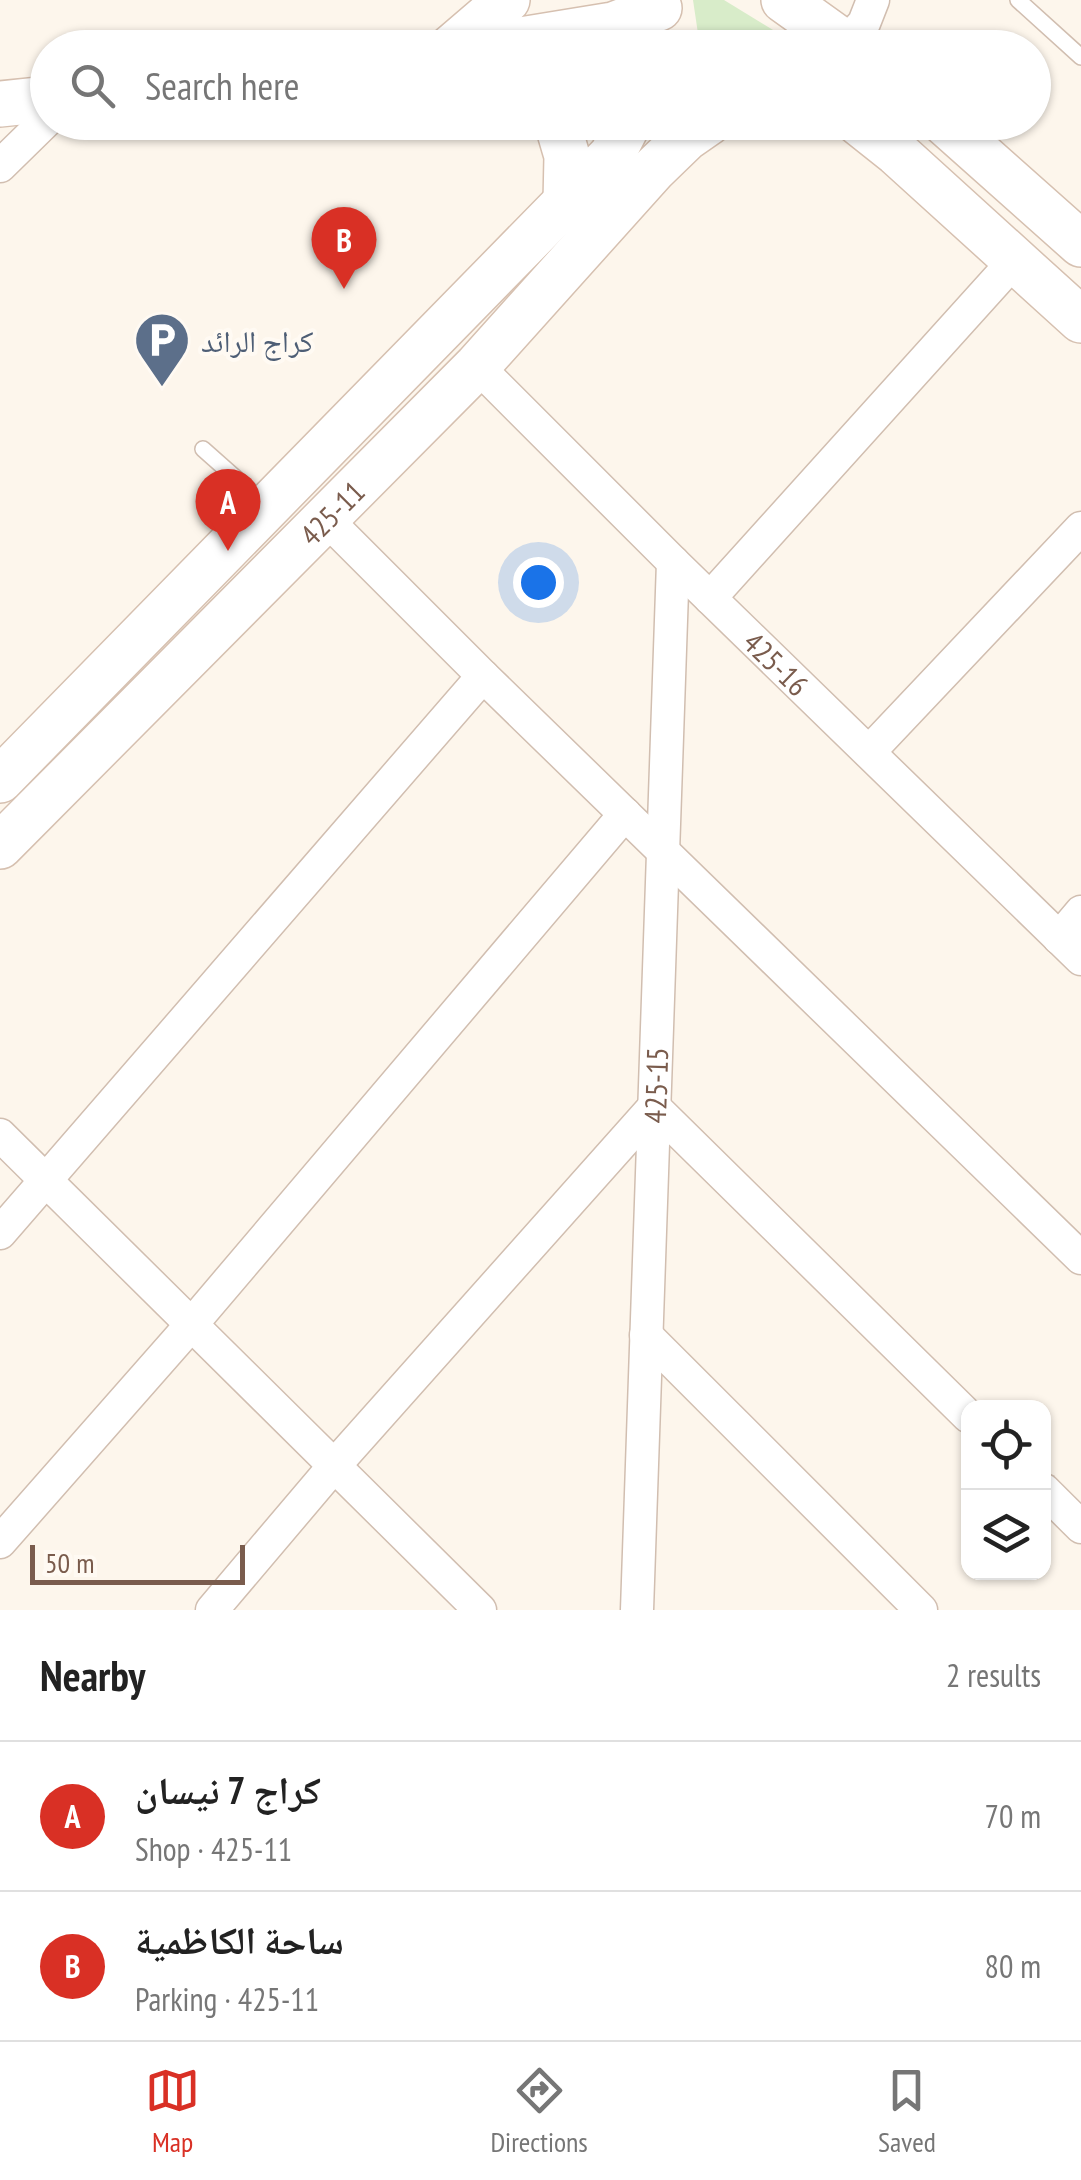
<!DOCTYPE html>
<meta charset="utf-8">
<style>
body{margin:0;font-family:"PT Sans Narrow","Noto Naskh Arabic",sans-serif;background:#f6f6f6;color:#222}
.controls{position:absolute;right:30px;bottom:30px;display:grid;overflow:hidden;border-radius:20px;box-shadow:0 2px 8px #0004}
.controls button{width:90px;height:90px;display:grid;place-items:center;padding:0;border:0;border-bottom:2px solid #e0e0e0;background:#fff;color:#222;font:50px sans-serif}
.scale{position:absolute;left:30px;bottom:25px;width:215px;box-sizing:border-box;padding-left:10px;border:5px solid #7a5c4d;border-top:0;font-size:28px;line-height:35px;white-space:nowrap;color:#7a5c4d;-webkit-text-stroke:8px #fffaf3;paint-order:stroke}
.you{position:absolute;left:538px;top:582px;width:35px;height:35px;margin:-25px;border:8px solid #fff;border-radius:50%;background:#1a73e8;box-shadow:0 0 0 15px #1a73e833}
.badge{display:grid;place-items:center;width:65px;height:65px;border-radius:50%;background:#d93025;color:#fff;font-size:32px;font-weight:700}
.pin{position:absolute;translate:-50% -82px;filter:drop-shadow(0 2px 5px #0008)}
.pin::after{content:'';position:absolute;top:52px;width:35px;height:30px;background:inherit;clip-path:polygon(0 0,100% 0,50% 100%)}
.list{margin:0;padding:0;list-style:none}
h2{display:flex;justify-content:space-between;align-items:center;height:130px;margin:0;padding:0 40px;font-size:42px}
h2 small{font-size:32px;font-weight:400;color:#767676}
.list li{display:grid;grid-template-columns:65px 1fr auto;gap:30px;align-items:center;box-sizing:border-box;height:150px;padding:0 40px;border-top:2px solid #e0e0e0}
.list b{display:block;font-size:38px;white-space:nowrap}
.list p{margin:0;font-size:32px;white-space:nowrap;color:#767676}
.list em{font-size:32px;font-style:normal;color:#767676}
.icon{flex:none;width:55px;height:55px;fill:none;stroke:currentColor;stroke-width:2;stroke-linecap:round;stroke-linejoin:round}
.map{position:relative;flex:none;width:1081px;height:1610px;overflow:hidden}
.search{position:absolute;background:#fff;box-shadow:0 2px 8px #0004;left:30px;right:30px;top:30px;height:110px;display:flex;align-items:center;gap:25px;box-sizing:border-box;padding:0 35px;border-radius:55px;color:#767676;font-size:38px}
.sheet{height:430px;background:#fff}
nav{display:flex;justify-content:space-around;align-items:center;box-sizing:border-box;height:140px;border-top:2px solid #e0e0e0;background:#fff;font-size:28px;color:#767676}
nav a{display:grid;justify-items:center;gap:5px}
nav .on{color:#d93025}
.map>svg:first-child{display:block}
</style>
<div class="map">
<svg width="1081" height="1610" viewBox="0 0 1081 1610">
<rect width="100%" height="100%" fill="#fdf6ec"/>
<!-- green -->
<path fill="#d8ecc9" d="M693,0H724L801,47H700Z"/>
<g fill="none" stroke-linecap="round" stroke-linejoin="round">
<!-- lane casing -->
<g stroke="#d1beb0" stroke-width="18">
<path id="lane" d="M1018,0L1081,57
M203,449L265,504"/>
</g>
<!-- street casing -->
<g stroke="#d1beb0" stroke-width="35">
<g id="street">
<path d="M846,43L864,23L873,0"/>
<path d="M0,166L48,119"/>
<path id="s1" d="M477,366L673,562L1081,959"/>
<path d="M326,519L483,676L1081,1258"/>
<path d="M710,598L1015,260"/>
<path d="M869,752L1081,528"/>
<path d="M1059,938L1081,912"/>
<path d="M0,1135L480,1610"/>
<path d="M0,1233L483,676"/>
<path d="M646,1335L921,1610"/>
<path d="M1044,1490L1081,1527"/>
<path d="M0,1542L191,1325L625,814"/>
<path d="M212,1610L334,1466L654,1107L968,1416"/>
<path id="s2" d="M637,1610L673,562"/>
</g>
</g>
<!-- secondary casing -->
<g stroke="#d6c0b0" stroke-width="48">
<g id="secondary">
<path d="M784,0L851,48"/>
<path d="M451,48L507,0"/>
<path d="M471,48L613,25L659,8"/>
<path d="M0,104L48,99"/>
<path d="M557,122L567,156L566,202"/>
<path d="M858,122L897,153L1081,320"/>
<path d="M944,122L1081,244"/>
<path d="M0,780L612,155L629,122"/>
<path id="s3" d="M0,846L477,366L654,169L686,138L709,122"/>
</g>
</g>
<!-- lane -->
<use href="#lane" stroke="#fff" stroke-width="15"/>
<!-- street -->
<use href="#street" stroke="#fff" stroke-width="32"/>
<!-- secondary -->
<use href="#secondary" stroke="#fff" stroke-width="45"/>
</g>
<!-- icons -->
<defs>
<g id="parking-pin" transform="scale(2.875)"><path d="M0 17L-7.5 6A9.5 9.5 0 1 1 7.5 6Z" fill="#5c6f8a" stroke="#fffaf3"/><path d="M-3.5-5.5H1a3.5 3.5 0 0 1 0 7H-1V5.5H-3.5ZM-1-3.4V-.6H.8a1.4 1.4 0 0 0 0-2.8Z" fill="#fff"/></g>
</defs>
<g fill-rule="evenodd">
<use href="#parking-pin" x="162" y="340"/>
</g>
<g text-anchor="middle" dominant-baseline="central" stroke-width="8" stroke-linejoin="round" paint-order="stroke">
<!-- service labels -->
<g font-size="30" fill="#4e5e75" stroke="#fffaf3" text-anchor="start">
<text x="201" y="340">كراج الرائد</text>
</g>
<!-- street labels -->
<g font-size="30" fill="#7a5c4d" stroke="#fffaf3">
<text stroke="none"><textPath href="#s3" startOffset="470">425-11</textPath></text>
<text stroke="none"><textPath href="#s1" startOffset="422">425-16</textPath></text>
<text stroke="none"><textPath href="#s2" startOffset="525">425-15</textPath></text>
</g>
</g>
</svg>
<div class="controls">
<button><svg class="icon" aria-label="locate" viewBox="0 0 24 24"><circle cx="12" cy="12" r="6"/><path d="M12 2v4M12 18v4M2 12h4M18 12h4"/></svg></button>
<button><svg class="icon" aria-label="layers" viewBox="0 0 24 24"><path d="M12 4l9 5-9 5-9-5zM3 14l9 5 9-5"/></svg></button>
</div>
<div class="scale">50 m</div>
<div class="you"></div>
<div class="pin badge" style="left:228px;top:551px">A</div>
<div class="pin badge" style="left:344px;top:289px">B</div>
<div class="search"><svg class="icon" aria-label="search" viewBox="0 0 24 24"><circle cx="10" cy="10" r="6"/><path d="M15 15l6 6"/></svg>Search here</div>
</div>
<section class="sheet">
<h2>Nearby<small>2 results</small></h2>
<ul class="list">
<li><span class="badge">A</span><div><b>كراج 7 نيسان</b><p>Shop · 425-11</p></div><em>70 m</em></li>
<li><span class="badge">B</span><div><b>ساحة الكاظمية</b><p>Parking · 425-11</p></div><em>80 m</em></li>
</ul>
</section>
<nav>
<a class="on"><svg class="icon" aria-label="map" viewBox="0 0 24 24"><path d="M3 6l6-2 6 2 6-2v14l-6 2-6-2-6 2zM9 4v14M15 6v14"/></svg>Map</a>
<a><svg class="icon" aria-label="directions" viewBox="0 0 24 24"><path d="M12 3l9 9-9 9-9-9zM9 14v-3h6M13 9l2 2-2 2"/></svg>Directions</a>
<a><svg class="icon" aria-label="saved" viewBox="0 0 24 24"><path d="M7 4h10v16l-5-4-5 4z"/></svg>Saved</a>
</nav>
